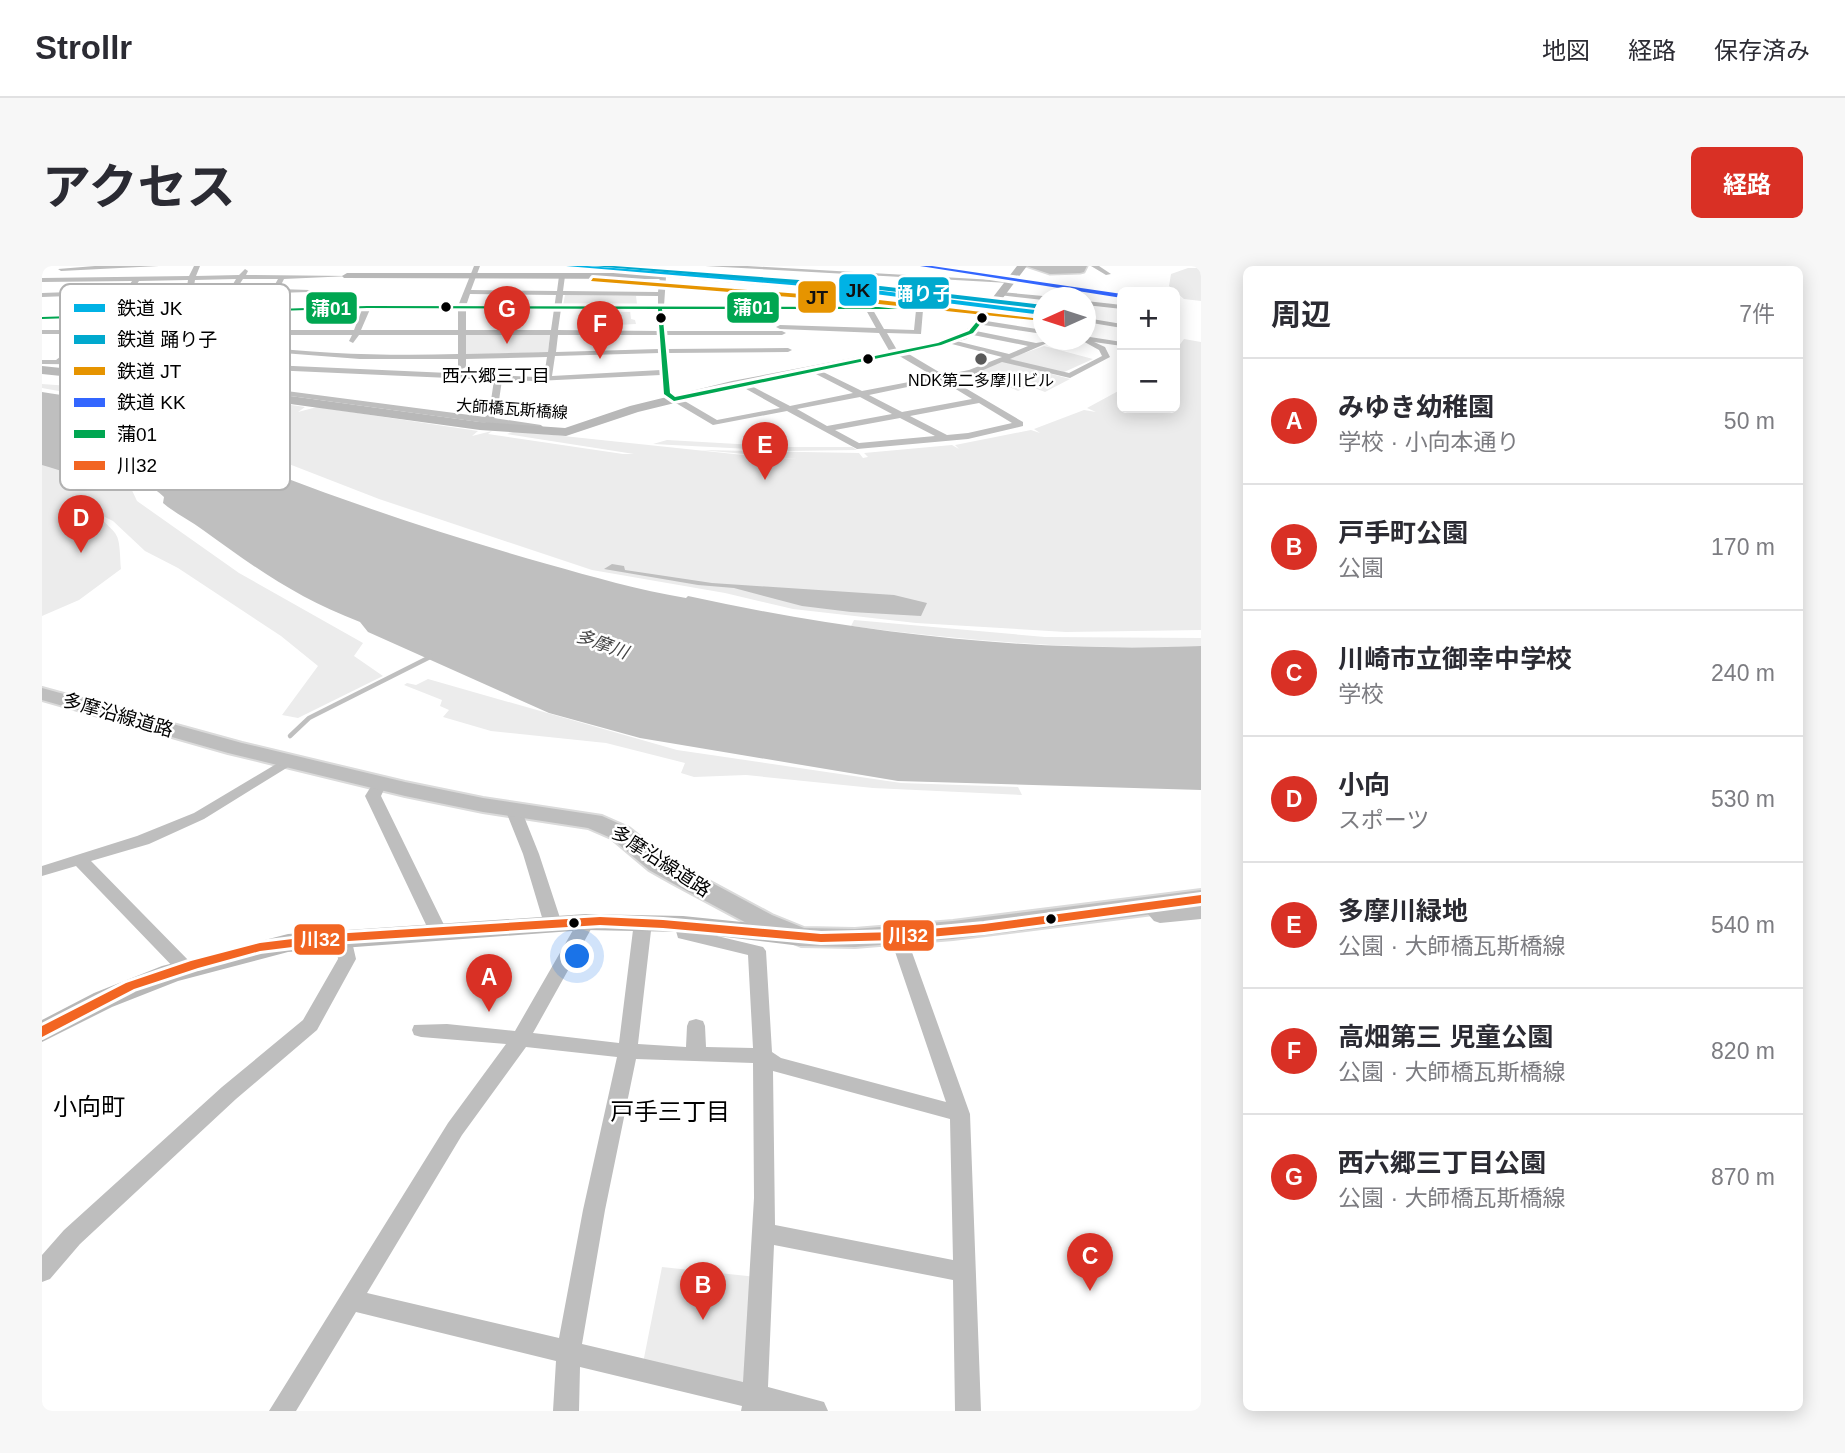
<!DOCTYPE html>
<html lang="ja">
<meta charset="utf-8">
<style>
body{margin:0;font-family:Helvetica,"Noto Sans JP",sans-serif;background:#f7f7f7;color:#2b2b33}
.controls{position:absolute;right:21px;top:21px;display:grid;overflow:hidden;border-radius:10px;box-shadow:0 4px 18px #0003}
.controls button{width:63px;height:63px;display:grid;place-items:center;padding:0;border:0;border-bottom:2px solid #e1e1e2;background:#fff;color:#2b2b33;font:35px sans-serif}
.compass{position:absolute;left:991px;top:21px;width:63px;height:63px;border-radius:50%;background:#fff;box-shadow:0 4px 18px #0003;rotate:267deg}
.you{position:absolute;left:536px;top:691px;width:24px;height:24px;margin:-18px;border:5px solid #fff;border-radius:50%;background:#1a73e8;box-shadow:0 0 0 10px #1a73e833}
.badge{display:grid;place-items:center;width:46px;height:46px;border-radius:50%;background:#d93025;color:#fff;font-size:23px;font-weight:700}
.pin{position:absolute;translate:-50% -58px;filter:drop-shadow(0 2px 4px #0008)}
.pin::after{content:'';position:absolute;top:37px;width:24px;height:21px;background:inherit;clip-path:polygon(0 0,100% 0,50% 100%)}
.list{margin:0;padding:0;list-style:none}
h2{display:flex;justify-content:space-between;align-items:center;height:91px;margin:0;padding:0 28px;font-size:30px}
h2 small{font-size:23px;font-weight:400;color:#7c7c81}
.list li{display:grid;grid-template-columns:46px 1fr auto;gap:21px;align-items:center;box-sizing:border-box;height:126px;padding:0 28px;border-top:2px solid #e1e1e2}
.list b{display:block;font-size:26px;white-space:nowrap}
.list p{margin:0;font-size:23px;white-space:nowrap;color:#7c7c81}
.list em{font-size:23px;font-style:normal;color:#7c7c81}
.map{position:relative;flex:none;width:1159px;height:1145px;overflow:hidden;border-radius:10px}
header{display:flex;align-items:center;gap:42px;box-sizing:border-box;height:98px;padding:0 35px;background:#fff;border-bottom:2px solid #e1e1e2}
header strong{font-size:33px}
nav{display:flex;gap:38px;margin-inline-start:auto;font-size:24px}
.intro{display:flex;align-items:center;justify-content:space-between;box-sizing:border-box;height:168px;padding:0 42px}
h1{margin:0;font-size:49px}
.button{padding:18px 32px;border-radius:10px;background:#d93025;color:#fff;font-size:24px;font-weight:700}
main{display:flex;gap:42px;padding:0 42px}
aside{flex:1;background:#fff;border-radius:10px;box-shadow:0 4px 18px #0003}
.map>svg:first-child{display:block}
</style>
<header>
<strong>Strollr</strong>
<nav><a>地図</a><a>経路</a><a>保存済み</a></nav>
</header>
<div class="intro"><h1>アクセス</h1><a class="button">経路</a></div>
<main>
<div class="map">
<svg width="1159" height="1145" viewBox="0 0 1159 1145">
<rect width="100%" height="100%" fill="#fff"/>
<!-- green -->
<path fill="#ececec" d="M1146,2H1159V35L1142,33L1127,20L1129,8Z
M523,29L594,30L595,38L521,39Z
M559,44H588L589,53L593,54L594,58L552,60L553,46Z
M423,68H508L506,86L423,89Z
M1142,73L1159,76V364L1024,366L874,357L751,343L683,327L550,304L337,233L234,193L196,171L150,149L0,122V118L138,128L146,124L263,141L256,146L275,141L436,165L430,170L450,165L446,168L581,188H592L465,168L474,165L720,191L756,193L659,184L817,187L821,192L826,191L822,187L910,179L917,183L913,179L989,164L998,167L992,163L1042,144L1054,146L1045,142L1080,123V142H1133V85Z
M1002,80L1051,93L1020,107L966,93Z
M962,95L1028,113L1003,126L987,120L976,125L934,106Z
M625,174L746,181H810L815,184L746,185L611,178Z
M0,189L51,199L87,218L95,235L197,307L321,377L312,390L341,410L256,452L240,449L276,400L239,370L136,302L103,285L71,255L53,246C77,273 77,261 79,303L37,334L0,350Z
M812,354L1003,371L1159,372V380C1042,385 925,375 809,360Z
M386,413L635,484L859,517L976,521L980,529L831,522L704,509L652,511L639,507L643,497L564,477L449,465L401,451L407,444L398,440L400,434L362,419L365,417L374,419Z
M620,1001L715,1011L708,1123L601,1097Z"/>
<!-- water -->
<path fill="#bfbfbf" d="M0,126C40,133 105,139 140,157C171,173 199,195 233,208C322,242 413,272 505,298C551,311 597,324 644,332L646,330C814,367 987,387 1159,380V524L856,515L598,472L507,447L326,366L318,356C255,332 215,303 161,264C148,254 134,248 121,237L122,231C98,209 96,220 70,218C48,216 22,205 0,199Z
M570,298L582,300L583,304L670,317L852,329L885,337L879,350L809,346L760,340L692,322L656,319L562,303Z"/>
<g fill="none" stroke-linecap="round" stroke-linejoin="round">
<!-- stream -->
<path stroke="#bfbfbf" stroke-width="4.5" d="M248,470L267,452L390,390"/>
<!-- primary casing -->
<g stroke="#dbdbdb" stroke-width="4">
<path id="primary" d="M0,422L200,477L363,516L441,532L560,550L587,562L625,592L648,605L730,649L762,662L813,663L911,655L1159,624V642L911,673L813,681L759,680L712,661L630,617L607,604L569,572L546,562L441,546L363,530L186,487L0,434Z"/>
</g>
<!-- highway casing -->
<g stroke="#dbdbdb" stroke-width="3">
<path id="highway" d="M984,0H1045L1042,6L1038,7L1008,8Z"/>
</g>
<!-- street -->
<path fill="#bebebe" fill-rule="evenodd" d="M53,0H117L19,5L16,3Z
M152,0H158L154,10L197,9L203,3L206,5L204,9L308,10L242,13L237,23L297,25L235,27L215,64H312L321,41L325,39L329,41L319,64H416V40L432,0H438L429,24L515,25L517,10L520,8L523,10L521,25L616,26L618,9L621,7L816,23L828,40H951L948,44H881L879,68L845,67L855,84H860L902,109L927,104L960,91L906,77V73L967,88L986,80L926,68L929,64L994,77L1012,74L968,93L1027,107L1060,90L1057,84L1039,74L1048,71L1080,76V80L1052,76L1063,81L1068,91L1028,112L960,96L932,108L908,113L981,156V160L926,173L815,183L745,145L671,159L622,130L619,109L494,115L460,114L455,148L452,152L499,159L501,161L496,164L161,118L63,110L59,108L63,106L161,114L443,151L447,148L452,114L182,102L176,105L173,102L123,99L118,102L114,99L0,98V94H14L48,68H0V64H54L81,28L0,31V27L84,24L90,15L0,16V12L147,10ZM624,11L814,27L821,40H622ZM194,13L187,25L151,26L153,14ZM201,13H236L207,64H146L151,30L191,28ZM146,14L138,64H63L97,15ZM428,28L514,29L509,64H424V40ZM521,29L616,30V65L516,64ZM622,44H824L834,62L738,59L734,61L738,63L837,67L849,88H854L893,111L820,125L773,102L770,106L811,127L748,140L700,115L696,117L697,119L738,142L675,154L629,127L626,87L746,86L750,84L746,82L625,83L624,69H740L744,67L740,65H624ZM831,44H874L872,64L842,63ZM58,68H137L135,81L120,95L24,94ZM145,68L205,69L199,80L178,97L129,95L143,82ZM213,69H310L307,75L311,77L317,69H416V88C346,90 276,88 207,79ZM424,69H508L506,86L424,88ZM516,69H616L617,83L514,86ZM204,84L318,93H416V101L420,103L424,101V93L505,91L502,110L494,111L187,97ZM618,87L619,104L510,110L513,90ZM899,114L930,133L860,146L827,129ZM818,131L850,148L785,160L755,143ZM937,137L970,157L926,167L905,169L868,150ZM858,152L893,170L817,177L793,164Z
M663,0H705L970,15L967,17Z
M1049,0H1057L1069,8L1064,9Z
M959,26L1001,30L1004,32L1001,34L957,29Z
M1044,35L1080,39V43L1044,39Z
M956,40L1001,46V50L953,44Z
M1044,52L1080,58V62L1044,56Z
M938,54L1001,64V68L935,58Z
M246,491L251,492L253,495L251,498L162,553L107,578L49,595L149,697L152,702L149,707H137L34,600L0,610V600L95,570L152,547Z
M338,513L345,517L339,530L405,665L402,669H390L387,665L323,530L333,514Z
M471,538L479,543L497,588L520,658L517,662H505L502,658L481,588L463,543Z
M1106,633L1112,635L1122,645L1159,641V653L1118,657L1112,655L1098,639Z
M544,650L550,652L553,656L491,767L577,777L592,656L595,652H607L610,656L596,778L644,781L645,760L647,755L654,753L661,755L663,760L664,781L711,782L706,689L636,672L632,658L635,654H647L650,664L721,681L724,685L730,786L739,792L904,836L847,668L850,664H862L928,848L939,1145H913L911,1014L732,979L726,1121L782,1136L786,1145H699L700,1140L538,1101L537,1145H511L514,1095L314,1046L254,1145H227L406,857L464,778L379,771L372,769L370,764L372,759L405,758L473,765L538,652ZM484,781L575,791L541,944L517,1072L325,1027L420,869ZM594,793L711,797L712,932L701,1116L540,1078L563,944ZM731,805L908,853L911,994L733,959Z
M302,665L308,667L314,693L275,764L194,833L38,978L8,1013L0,1016V989L22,964L180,821L261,754L296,693L293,671L296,667Z"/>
<!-- secondary -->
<path fill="#b8b8b8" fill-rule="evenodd" d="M975,0H985L936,65L924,73L891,83L690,123L596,146L524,170L438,164L116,120L0,108V100L116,112L438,156L523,162L588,140L690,115L889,77L916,69L928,61Z
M305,7H621L626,10L621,13L302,12L300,10Z
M325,38L618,39L623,42L618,45L325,44L0,55V49Z
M544,648L641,650L759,662L768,665L772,671L768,677L759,680L641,666L544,664L246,686L136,715L70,741L0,776V754L52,727L120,700L246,668Z"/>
<!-- primary -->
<use href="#primary" fill="#bebebe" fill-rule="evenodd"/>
<!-- highway -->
<use href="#highway" fill="#bebebe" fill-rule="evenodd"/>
<!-- bus-1 casing -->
<g stroke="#fff" stroke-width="6">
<path id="bus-1" d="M325,40L948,41L950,42L948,43H620L628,127L633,131L896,77L927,65L943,46L947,47L931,67L899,79L632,135L622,128L616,43L325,42L0,53V51Z"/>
</g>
<!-- bus-2 casing -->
<g stroke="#fff" stroke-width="6">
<path id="bus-2" d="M1159,629V637L942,666L855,674L779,676L621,662L558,659L291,676L218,685L156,702L92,723L0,771V760L84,717L149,695L218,677L291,668L558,651L621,654L779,668L855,666L942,658Z"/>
</g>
<!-- bus-1 -->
<use href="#bus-1" fill="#00a651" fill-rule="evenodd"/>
<!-- bus-2 -->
<use href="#bus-2" fill="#f26522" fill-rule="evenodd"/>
<!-- rail-1 casing -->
<g stroke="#fff" stroke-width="6">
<path id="rail-1" d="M524,0H545L785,18L1001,45V49L785,22Z"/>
</g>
<!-- rail-2 casing -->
<g stroke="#fff" stroke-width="6">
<path id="rail-2" d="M550,0H572L838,20L1001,39V43L838,24Z"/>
</g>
<!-- rail-3 casing -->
<g stroke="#fff" stroke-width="6">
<path id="rail-3" d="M551,12L837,34L999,53L1001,55L837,38L549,15Z"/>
</g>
<!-- rail-4 casing -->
<g stroke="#fff" stroke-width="6">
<path id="rail-4" d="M878,0H890L1080,28V32Z"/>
</g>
<!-- rail-1 -->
<use href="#rail-1" fill="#00b2e5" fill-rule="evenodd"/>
<!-- rail-2 -->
<use href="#rail-2" fill="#00a9ce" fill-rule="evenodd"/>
<!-- rail-3 -->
<use href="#rail-3" fill="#e69400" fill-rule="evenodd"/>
<!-- rail-4 -->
<use href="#rail-4" fill="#36f" fill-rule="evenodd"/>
</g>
<!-- markers -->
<g fill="#000" stroke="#fff" stroke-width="2.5">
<circle cx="404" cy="41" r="6"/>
<circle cx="619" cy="52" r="6"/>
<circle cx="940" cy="52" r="6"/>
<circle cx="826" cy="93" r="6"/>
<circle cx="1009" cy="653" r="6"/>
<circle cx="532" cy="657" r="6"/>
</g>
<circle fill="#595959" stroke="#fff" stroke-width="2.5" cx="939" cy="93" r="7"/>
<g text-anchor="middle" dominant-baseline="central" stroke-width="5" stroke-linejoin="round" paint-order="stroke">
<!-- far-poi labels -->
<g font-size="16" fill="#000" stroke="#fff">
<text x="939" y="114">NDK第二多摩川ビル</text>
</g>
<!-- far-street labels -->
<g font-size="16" fill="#000" stroke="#fff">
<text transform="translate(470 143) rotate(4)">大師橋瓦斯橋線</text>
</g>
<!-- far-neighbourhood labels -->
<g font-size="18" fill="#000" stroke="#fff">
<text x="454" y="110">西六郷三丁目</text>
</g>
<!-- far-water labels -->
<g font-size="18" font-style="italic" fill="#444" stroke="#fff">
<text transform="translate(560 378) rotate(20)">多摩川</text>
</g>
<!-- street labels -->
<g font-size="19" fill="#000" stroke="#fff">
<text transform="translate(76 449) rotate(16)">多摩沿線道路</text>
<text transform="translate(619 595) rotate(33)">多摩沿線道路</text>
</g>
<!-- near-neighbourhood labels -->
<g font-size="24" fill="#000" stroke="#fff">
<text x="47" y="840">小向町</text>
<text x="628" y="845">戸手三丁目</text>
</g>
</g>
<!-- legend -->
<rect x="18" y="18" width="230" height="206" rx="10" fill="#fff" stroke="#b2b2b2" stroke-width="2"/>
<rect x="32" y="38" width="31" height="8" fill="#00b2e5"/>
<rect x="32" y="69" width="31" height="9" fill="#00a9ce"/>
<rect x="32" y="101" width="31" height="8" fill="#e69400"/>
<rect x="32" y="132" width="31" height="9" fill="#36f"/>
<rect x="32" y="164" width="31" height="8" fill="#00a651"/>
<rect x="32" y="195" width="31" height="9" fill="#f26522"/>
<g font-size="19" fill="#000">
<text x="75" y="49">鉄道 JK</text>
<text x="75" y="80">鉄道 踊り子</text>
<text x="75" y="112">鉄道 JT</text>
<text x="75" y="143">鉄道 KK</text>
<text x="75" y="175">蒲01</text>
<text x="75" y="206">川32</text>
</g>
<g stroke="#fff" stroke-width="2.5">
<rect x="796" y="7" width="40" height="34" rx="7" fill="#00b2e5"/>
<rect x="855" y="10" width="53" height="34" rx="7" fill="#00a9ce"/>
<rect x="755" y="14" width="40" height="34" rx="7" fill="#e69400"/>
<rect x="684" y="25" width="54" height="33" rx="7" fill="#00a651"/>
<rect x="263" y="25" width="53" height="34" rx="7" fill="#00a651"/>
<rect x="840" y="653" width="53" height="33" rx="7" fill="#f26522"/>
<rect x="251" y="657" width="53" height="33" rx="7" fill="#f26522"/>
</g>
<g font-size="19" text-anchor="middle" font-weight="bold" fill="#fff">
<text x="881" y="34">踊り子</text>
<text x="711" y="48">蒲01</text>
<text x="289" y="49">蒲01</text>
<text x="866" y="676">川32</text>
<text x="278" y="680">川32</text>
</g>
<g font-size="19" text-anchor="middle" font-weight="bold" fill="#111">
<text x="816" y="31">JK</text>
<text x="775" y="38">JT</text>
</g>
</svg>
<div class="controls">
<button>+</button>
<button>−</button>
</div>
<svg class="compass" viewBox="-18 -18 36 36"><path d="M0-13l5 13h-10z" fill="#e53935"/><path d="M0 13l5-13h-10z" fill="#7c7c81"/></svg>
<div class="you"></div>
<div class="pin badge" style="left:447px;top:746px">A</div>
<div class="pin badge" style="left:661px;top:1054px">B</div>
<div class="pin badge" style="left:1048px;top:1025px">C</div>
<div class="pin badge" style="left:39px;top:287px">D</div>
<div class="pin badge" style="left:723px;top:214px">E</div>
<div class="pin badge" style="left:558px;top:93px">F</div>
<div class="pin badge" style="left:465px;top:78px">G</div>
</div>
<aside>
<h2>周辺<small>7件</small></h2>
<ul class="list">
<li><span class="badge">A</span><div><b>みゆき幼稚園</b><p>学校 · 小向本通り</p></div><em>50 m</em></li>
<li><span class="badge">B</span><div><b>戸手町公園</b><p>公園</p></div><em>170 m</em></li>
<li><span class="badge">C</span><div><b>川崎市立御幸中学校</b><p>学校</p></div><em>240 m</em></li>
<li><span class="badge">D</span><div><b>小向</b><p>スポーツ</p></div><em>530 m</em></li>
<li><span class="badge">E</span><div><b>多摩川緑地</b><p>公園 · 大師橋瓦斯橋線</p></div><em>540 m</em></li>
<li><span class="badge">F</span><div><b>高畑第三 児童公園</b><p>公園 · 大師橋瓦斯橋線</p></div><em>820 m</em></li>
<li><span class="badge">G</span><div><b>西六郷三丁目公園</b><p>公園 · 大師橋瓦斯橋線</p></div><em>870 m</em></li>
</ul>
</aside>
</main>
